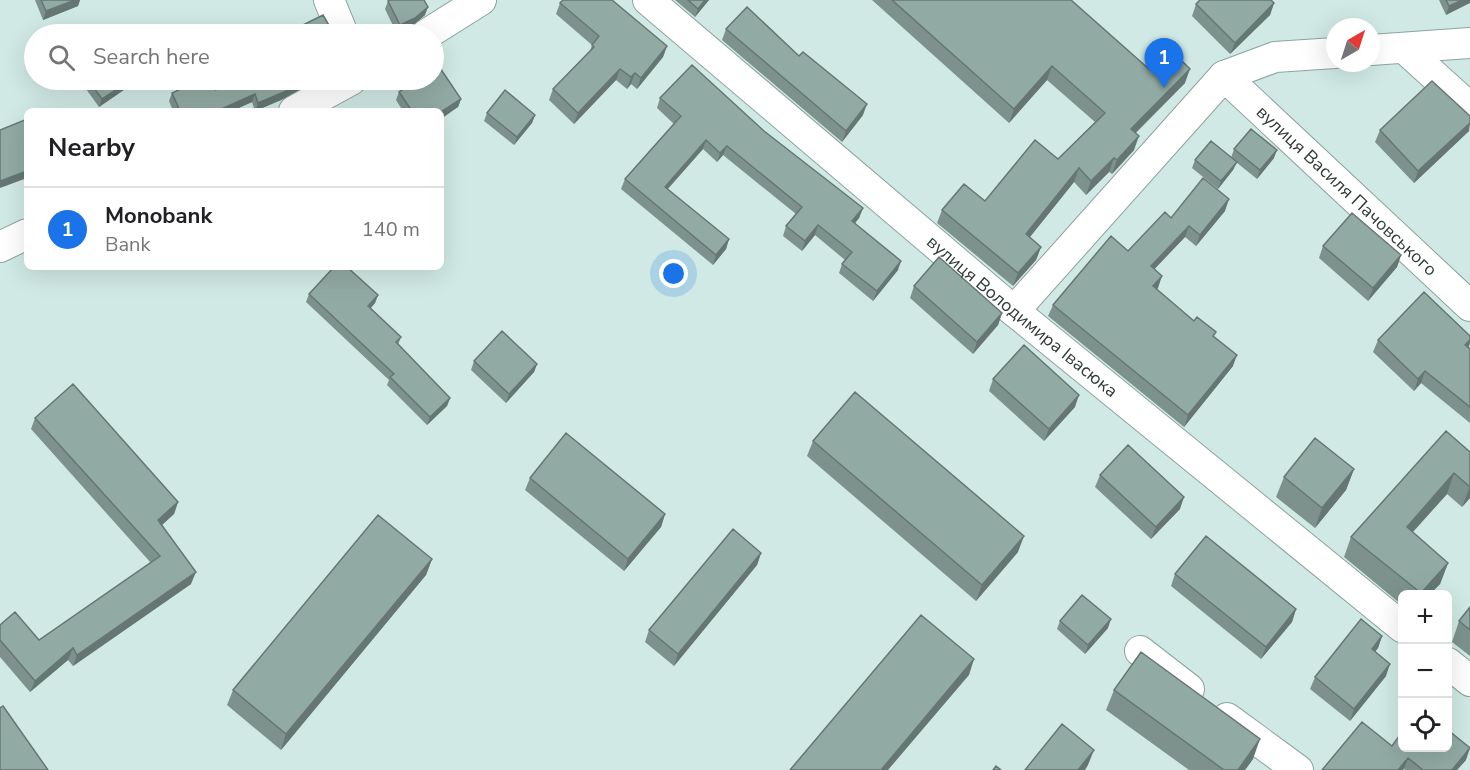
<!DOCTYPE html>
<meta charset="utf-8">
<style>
body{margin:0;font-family:"Nunito Sans",sans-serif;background:#f2f2f2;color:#202124}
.controls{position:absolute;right:18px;bottom:18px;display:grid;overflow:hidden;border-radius:9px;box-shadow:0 6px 24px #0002}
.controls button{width:54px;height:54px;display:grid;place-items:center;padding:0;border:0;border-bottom:2px solid #e0e0e0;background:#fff;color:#202124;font:30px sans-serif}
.compass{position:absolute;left:1326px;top:18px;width:54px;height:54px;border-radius:50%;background:#fff;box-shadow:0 6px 24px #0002;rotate:39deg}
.you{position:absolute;left:674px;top:274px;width:21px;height:21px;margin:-15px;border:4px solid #fff;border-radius:50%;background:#1a73e8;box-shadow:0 0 0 9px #1a73e833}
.badge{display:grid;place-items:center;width:39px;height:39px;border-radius:50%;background:#1a73e8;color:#fff;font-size:20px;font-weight:700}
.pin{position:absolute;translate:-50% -50px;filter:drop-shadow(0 2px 3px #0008)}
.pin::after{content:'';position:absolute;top:32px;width:21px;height:18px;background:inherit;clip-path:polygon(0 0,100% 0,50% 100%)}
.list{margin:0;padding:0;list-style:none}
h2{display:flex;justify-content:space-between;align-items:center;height:78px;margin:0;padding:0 24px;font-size:26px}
h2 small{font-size:20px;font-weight:400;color:#757577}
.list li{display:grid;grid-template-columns:39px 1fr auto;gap:18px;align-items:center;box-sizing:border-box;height:84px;padding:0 24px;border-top:2px solid #e0e0e0}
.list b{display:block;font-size:22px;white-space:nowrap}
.list p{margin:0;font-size:20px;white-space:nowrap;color:#757577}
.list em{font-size:20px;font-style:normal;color:#757577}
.icon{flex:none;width:33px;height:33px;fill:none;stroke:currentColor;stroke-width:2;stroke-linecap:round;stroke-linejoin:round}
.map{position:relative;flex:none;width:1470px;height:770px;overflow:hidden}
.search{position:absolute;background:#fff;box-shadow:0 6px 24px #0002;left:24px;top:24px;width:420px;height:66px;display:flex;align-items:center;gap:15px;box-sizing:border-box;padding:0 21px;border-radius:33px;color:#757577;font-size:22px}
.panel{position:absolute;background:#fff;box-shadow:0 6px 24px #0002;left:24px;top:108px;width:420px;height:162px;border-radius:9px}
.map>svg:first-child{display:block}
</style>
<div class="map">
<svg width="1470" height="770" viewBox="0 0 1470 770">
<rect width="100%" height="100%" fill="#d0e9e4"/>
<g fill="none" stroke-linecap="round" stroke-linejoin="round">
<!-- street casing -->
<g stroke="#8ca49e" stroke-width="32">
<g id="street">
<path d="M329,0L343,34"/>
<path id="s1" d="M648,0L1014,311L1402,627"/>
<path d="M427,34L481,0"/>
<path d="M1404,48L1470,108"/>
<path d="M1371,50L1470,43"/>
<path id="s2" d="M1224,76L1470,306"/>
<path d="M294,111L351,80"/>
<path d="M0,247L27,234"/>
<path d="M1014,311L1224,76L1275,57L1335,53"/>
<path d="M1140,651L1189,689"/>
<path d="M1448,663L1470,681"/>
<path d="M1227,718L1298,770"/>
</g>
</g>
<!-- street -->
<use href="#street" stroke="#fff" stroke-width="30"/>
</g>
<!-- wall -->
<path fill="#7e928d" d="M35,0H80L78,6L43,20Z
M675,0H709L695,17Z
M872,0H1071L1149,69L1185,83L1136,133L1134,150L1112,174L1109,172L1086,195L1074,182L1030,237L1041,247L1036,260L1013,286L937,223L942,210L985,201L1058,159L1095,122L1047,80L1009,123Z
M1439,0H1470L1446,15Z
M388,1L425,15L411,27L397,34L385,9Z
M560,3L667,46L663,57L637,89L631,84L627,89L616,80L574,124L549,100L553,89L590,51L592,45L556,14Z
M1274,3L1270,15L1230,54L1192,16L1196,4Z
M726,29L799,56L863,115L842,142L722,40Z
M82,80H133L131,85L99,107L81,82Z
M179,80H210L215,90L242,80H317L281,100L255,111L252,102L232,111H173L169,101L172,93L180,90L177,84Z
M399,92L461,99L458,107L441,111H403L396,100Z
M660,98L764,131L863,208L859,218L855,223L898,270L873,301L839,273L842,264L845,260L815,235L802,251L783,236L786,226L796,214L723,155L717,162L703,149L668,189L729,239L726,249L713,265L621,189L625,179L674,124L657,108Z
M487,113L535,115L532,123L514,145L484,121Z
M1380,130L1469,131L1414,183L1375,142Z
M1234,149L1274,158L1257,179L1236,162L1233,170L1218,189L1192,168L1195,160L1231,158Z
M1225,211L1196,246L1185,237L1154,269L1158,288L1157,289L1194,321L1214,337L1233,366L1184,427L1048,316L1053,305L1128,251L1171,218Z
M1323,246L1401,255L1397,267L1368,301L1319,258Z
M914,286L1002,313L998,325L973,354L910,298Z
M309,294L378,295L375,303L371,308L401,337L398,345L450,398L447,406L427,425L387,385L389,380L306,302Z
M1378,340L1469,347L1470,349V423L1421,383L1414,391L1373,352Z
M474,361L537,364L534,372L506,403L471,370Z
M993,379L1075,407L1044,441L989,391Z
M35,418L178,502L174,514L162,525L191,584L73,666L68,660L30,692L0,657V625L39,640L151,563L31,429Z
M813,441L1018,552L976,601L807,456Z
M1470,452V498L1462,507L1447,494L1413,532L1448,563L1440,584L1430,594H1402V605L1344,557L1351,537Z
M1354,469L1346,490L1315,528L1276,497L1284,477Z
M1100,475L1180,509L1151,539L1095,487Z
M530,478L665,514L661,527L624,571L525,490Z
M761,553L757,565L674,666L645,642L649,630Z
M432,559L426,575L281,750L227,705L233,690Z
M1175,574L1296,609L1292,622L1261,659L1171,586Z
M1470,607V656L1452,642L1459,621Z
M1060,621L1108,628L1085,654L1057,629Z
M1382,636L1378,648L1375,652L1386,676L1350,721L1310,689L1315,677Z
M1114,690L1253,759L1245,770H1189L1106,710Z
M1392,746L1466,760L1457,770H1405Z"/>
<!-- shaded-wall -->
<path fill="#667773" d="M75,0H80L78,6L43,20L46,11Z
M705,0H709L695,17L698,9Z
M1463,0H1470V3L1446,15L1449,6Z
M1274,3L1270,15L1230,54L1235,43Z
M428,7L425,15L411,27L397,34L400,25Z
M667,46L663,57L637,89L641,78Z
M1052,66L1047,80L1009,123L1014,109Z
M620,69L616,80L574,124L578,113Z
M1190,69L1185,83L1126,142L1131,129Z
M635,73L631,84L627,89L631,77Z
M130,80H133L131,85L99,107L102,99Z
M306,80H317L281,100L255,111L258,103Z
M255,94L252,102L232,111H217Z
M461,99L458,107L441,119V112Z
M867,104L863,115L842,142L846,131Z
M535,115L532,123L514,145L517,137Z
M1470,123L1469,131L1414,183L1418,171Z
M1139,136L1134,150L1112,174L1117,160Z
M706,140L703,149L661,196L665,187Z
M727,146L723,155L717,162L720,153Z
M1277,150L1274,158L1257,179L1260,170Z
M1114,158L1109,172L1086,195L1091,181Z
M1237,162L1233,170L1218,189L1221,181Z
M1079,168L1074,182L1021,248L1026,234Z
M27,171V178L0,188V181Z
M1229,199L1225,211L1196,246L1200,235Z
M863,208L859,218L849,231L852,221Z
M818,225L815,235L802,251L805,241Z
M1189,226L1185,237L1146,278L1151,266Z
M729,239L726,249L713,265L716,255Z
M1041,247L1036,260L1013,286L1018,273Z
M1401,255L1397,267L1368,301L1373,288Z
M901,261L898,270L873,301L877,291Z
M1162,276L1158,288L1149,298L1153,286Z
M378,295L375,303L365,314L368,306Z
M1002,313L998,325L973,354L977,342Z
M1470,340V343L1468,350L1465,345Z
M1237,355L1233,366L1184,427L1188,415Z
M537,364L534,372L506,403L509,394Z
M1425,371L1421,383L1414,391L1418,379Z
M1079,395L1075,407L1044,441L1049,429Z
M450,398L447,406L427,425L430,417Z
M1354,469L1346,490L1315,528L1322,508Z
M1454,473L1447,494L1399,547L1407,527Z
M1470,486V498L1462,507Z
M1184,497L1180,509L1151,539L1156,527Z
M178,502L174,514L154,532L158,520Z
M665,514L661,527L624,571L628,559Z
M1024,536L1018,552L976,601L982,585Z
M761,553L757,565L674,666L678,654Z
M432,559L426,575L281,750L286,734Z
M1448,563L1440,584L1430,594H1420Z
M196,572L191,584L73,666L77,655Z
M1296,609L1292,622L1261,659L1266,647Z
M1111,619L1108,628L1085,654L1088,645Z
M1382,636L1378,648L1367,661L1372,649Z
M73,648L68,660L30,692L35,681Z
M974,659L969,675L888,770H881Z
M1390,664L1386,676L1350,721L1354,709Z
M1260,739L1253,759L1245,770H1238Z
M1470,748L1466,760L1457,770H1452Z
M1094,750L1088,765L1085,770H1078Z
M1408,758L1404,769L1403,770H1398Z"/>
<!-- building -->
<path fill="#92aaa4" stroke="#667773" stroke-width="1.5" d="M41,0H75L46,11Z
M390,0H424L428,7L415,18L400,25L388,1Z
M563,0H612L667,46L641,78L635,73L631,77L620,69L578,113L553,89L594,47L592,45L599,36L560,3Z
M688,0H705L698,9Z
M892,0H1071L1149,69L1169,48L1190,69L1131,129L1139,136L1117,160L1114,158L1091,181L1079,168L1026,234L1041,247L1018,273L942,210L964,184L985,201L1035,140L1058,159L1105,113L1052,66L1014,109Z
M1200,0H1271L1274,3L1235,43L1196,4Z
M1446,0H1463L1449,6Z
M747,7L799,56L803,52L867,104L846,131L726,29Z
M323,15L334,34H285Z
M438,65L461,99L441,112V111H412L399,92L417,80H434V68Z
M692,65L764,131L863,208L852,221L901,261L877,291L842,264L852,252L818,225L805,241L786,226L802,207L727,146L720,153L706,140L665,187L729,239L716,255L625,179L681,116L660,98Z
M88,80H130L102,99Z
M182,80H210L215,90L242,80H306L284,92L258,103L255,94L217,111H180L172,93L185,87Z
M1432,81L1470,116V123L1418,171L1380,130Z
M505,90L535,115L517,137L487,113Z
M27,119V171L0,181V130Z
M1251,129L1277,150L1260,170L1234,149Z
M1211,141L1237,162L1221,181L1195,160Z
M1203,178L1229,199L1200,235L1189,226L1151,266L1162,276L1153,286L1194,321L1197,317L1216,332L1213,336L1237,355L1188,415L1053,305L1111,236L1128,251L1165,212L1171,218Z
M1352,213L1401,255L1373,288L1323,246Z
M939,257L1002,313L977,342L914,286Z
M334,267H347L378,295L368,306L401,337L396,342L450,398L430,417L390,377L394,374L309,294Z
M1424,292L1470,336V340L1465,345L1470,349V407L1425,371L1418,379L1378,340Z
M502,331L537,364L509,394L474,361Z
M1024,345L1079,395L1049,429L993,379Z
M73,384L178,502L158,520L196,572L77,655L73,648L35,681L0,640V625L15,612L39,640L160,556L35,418Z
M855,392L1024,536L982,585L813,441Z
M1446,431L1470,452V487L1454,473L1407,527L1448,563L1421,593L1351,537Z
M566,433L665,514L628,559L530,478Z
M1315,438L1354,469L1322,508L1284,477Z
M1128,445L1184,497L1156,527L1100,475Z
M378,515L432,559L286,734L233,690Z
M733,529L761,553L678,654L649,630Z
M1206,536L1296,609L1266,647L1175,574Z
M1082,595L1111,619L1088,645L1060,621Z
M1470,607V630L1459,621Z
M921,615L974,659L881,770H790Z
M1361,619L1382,636L1372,649L1390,664L1354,709L1315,677Z
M1141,652L1260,739L1238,770H1224L1114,690Z
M3,706L48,770H0V708Z
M1362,722L1392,746L1402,732V747H1448V730L1470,748L1452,770H1423L1408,758L1398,770H1322Z
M1062,724L1094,750L1078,770H1025Z
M996,766L1001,770H993Z"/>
<g text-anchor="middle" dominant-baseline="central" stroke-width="5" stroke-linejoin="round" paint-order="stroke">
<!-- street labels -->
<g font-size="18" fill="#313b38" stroke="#fff">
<text stroke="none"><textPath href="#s2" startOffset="168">вулиця Василя Пачовського</textPath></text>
<text stroke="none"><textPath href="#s1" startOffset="490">вулиця Володимира Івасюка</textPath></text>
</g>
</g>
</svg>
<div class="controls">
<button>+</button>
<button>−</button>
<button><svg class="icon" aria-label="locate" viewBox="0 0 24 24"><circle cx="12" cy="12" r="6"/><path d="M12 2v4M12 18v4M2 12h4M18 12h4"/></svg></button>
</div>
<svg class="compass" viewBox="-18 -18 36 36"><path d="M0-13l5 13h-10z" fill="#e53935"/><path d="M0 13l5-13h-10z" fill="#757577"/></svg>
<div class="you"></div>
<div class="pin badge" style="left:1164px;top:88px">1</div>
<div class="search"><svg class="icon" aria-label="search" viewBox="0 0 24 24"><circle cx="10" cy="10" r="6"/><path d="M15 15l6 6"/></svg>Search here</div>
<section class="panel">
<h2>Nearby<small></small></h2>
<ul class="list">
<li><span class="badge">1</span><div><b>Monobank</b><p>Bank</p></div><em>140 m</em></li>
</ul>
</section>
</div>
